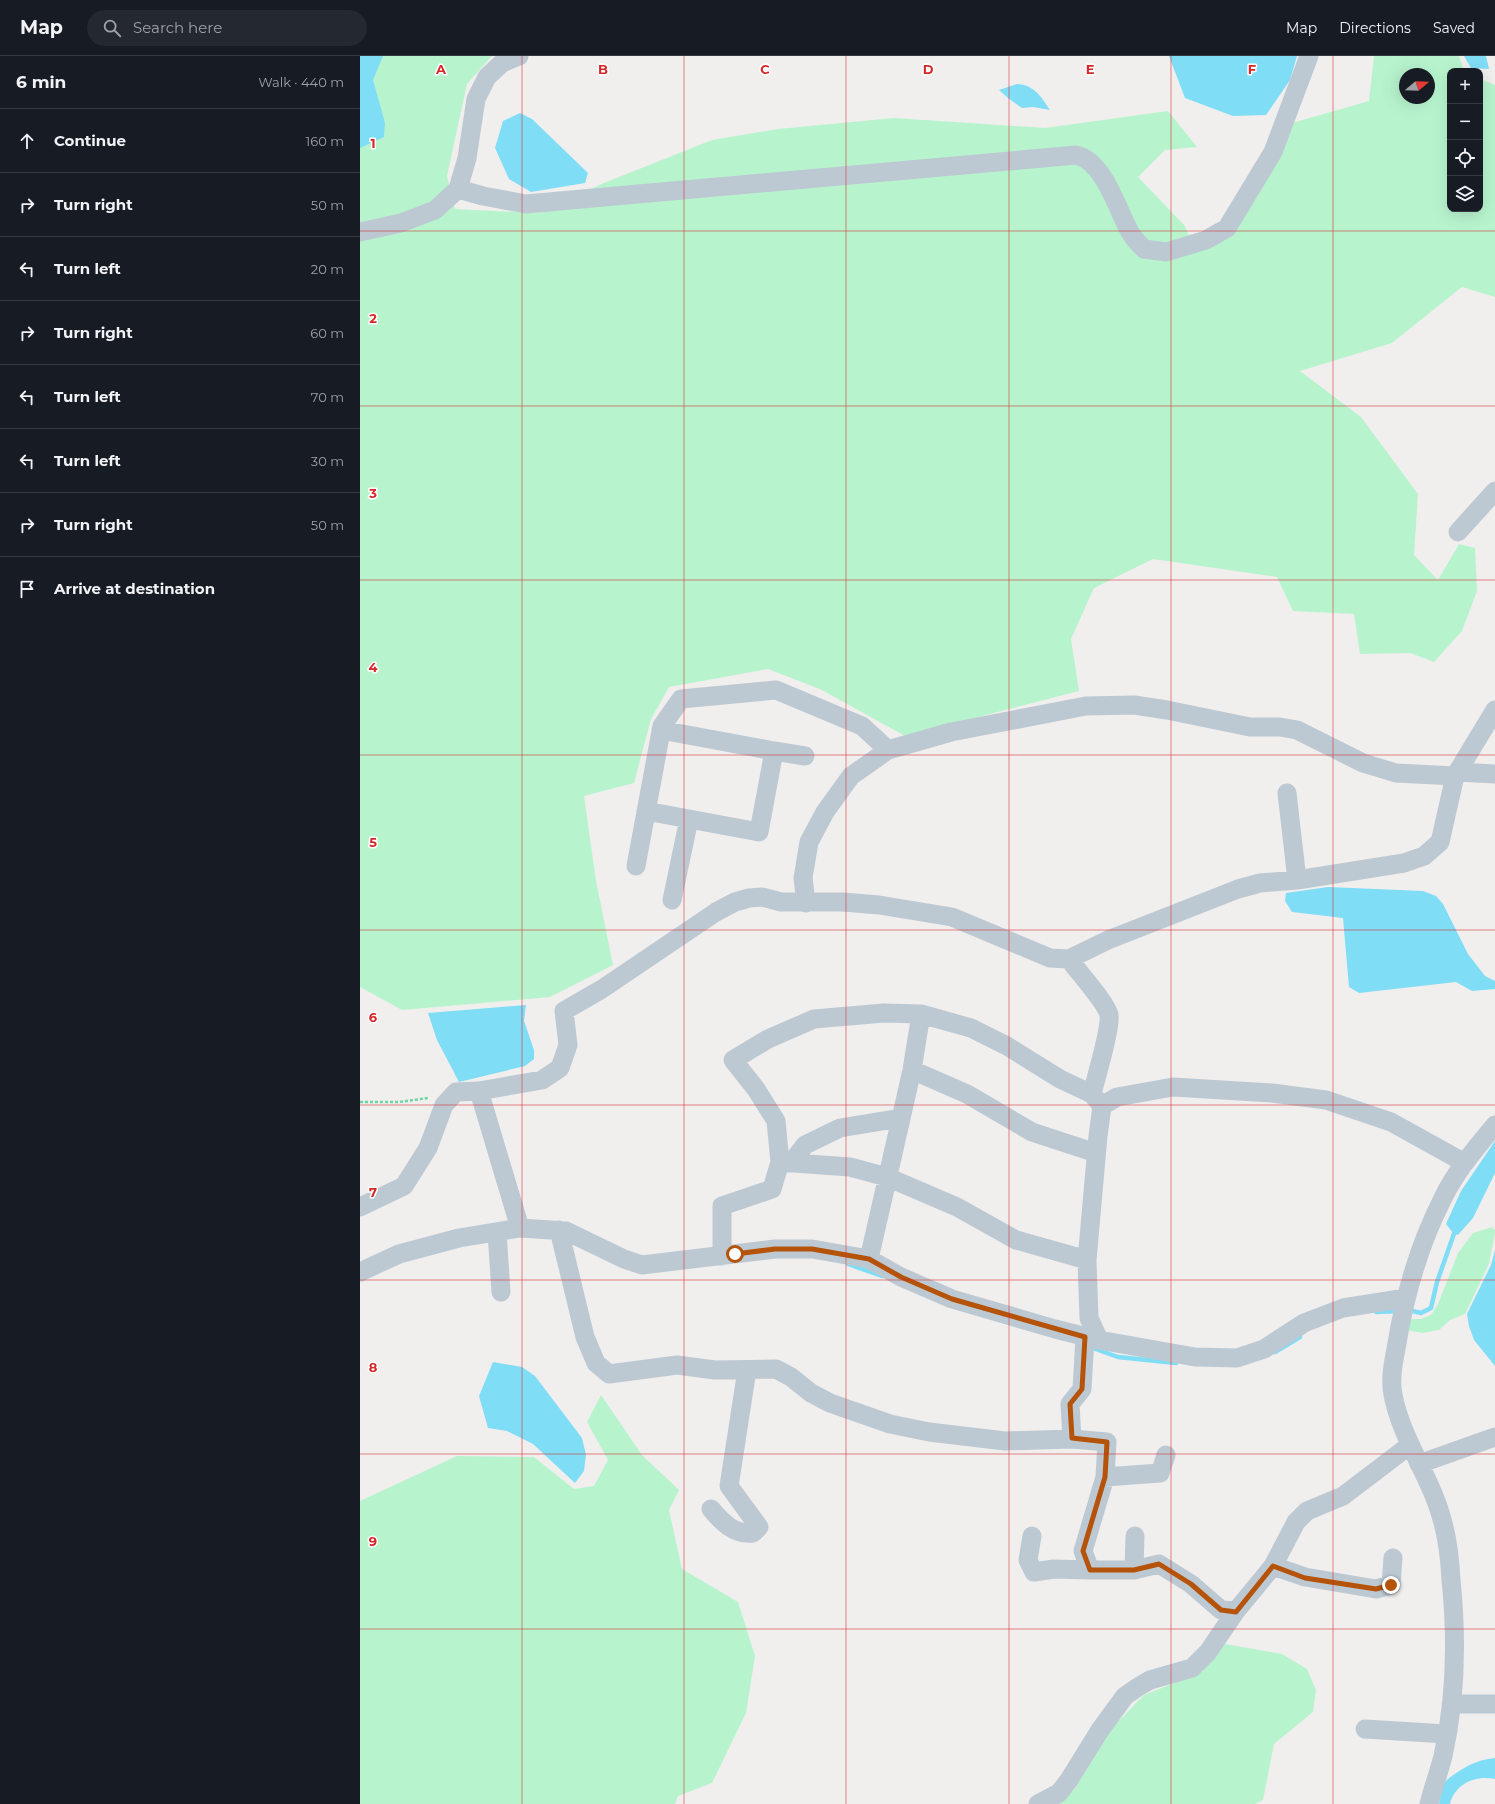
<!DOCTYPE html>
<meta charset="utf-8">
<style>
body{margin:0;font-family:Montserrat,sans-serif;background:#242831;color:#f1f3f6}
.controls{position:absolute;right:12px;top:12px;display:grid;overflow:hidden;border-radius:8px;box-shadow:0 4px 16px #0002}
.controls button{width:36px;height:36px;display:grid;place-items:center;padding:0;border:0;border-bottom:1px solid #363941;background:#171b24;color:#f1f3f6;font:20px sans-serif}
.compass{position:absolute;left:1039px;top:12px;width:36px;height:36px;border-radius:50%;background:#171b24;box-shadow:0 4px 16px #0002;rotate:71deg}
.stop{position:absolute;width:12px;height:12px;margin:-9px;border:3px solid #b45309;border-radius:50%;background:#fff}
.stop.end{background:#b45309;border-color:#fff;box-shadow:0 1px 4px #0008}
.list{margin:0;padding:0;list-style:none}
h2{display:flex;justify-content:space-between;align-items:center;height:52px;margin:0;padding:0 16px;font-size:17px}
h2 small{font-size:13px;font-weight:400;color:#9ea1a6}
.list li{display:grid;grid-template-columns:26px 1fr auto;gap:12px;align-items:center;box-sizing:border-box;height:64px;padding:0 16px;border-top:1px solid #363941}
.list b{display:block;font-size:15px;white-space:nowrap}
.list em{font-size:13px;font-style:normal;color:#9ea1a6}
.icon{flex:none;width:22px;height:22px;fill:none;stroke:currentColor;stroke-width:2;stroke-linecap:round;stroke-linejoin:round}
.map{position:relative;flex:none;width:1135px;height:1748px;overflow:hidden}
header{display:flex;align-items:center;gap:24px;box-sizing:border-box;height:56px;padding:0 20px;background:#171b24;border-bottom:1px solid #363941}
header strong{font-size:19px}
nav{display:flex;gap:22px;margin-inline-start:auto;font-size:14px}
.search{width:280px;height:36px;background:#242831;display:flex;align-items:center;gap:10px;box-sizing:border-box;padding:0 14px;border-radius:22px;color:#9ea1a6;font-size:15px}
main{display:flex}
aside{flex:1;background:#171b24}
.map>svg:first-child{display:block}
</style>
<header>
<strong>Map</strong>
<div class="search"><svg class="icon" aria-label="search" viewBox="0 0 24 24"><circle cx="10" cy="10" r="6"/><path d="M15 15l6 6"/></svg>Search here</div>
<nav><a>Map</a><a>Directions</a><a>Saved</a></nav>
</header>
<main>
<aside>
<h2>6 min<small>Walk · 440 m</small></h2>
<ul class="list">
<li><svg class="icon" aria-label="ahead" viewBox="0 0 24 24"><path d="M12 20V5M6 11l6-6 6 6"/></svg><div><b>Continue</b></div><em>160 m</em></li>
<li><svg class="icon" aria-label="right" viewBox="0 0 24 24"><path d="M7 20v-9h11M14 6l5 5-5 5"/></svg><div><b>Turn right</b></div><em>50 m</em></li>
<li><svg class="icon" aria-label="left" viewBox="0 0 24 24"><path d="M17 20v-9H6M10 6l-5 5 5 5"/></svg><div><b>Turn left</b></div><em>20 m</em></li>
<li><svg class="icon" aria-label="right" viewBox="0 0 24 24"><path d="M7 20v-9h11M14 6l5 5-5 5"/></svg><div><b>Turn right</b></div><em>60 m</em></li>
<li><svg class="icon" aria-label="left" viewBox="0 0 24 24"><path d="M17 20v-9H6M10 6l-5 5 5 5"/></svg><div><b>Turn left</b></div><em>70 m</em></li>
<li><svg class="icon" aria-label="left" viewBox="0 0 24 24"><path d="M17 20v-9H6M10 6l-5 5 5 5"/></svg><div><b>Turn left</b></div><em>30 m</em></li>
<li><svg class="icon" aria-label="right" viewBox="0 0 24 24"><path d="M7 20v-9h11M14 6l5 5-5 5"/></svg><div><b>Turn right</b></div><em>50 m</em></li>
<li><svg class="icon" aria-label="arrive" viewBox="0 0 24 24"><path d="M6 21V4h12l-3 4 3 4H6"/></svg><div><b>Arrive at destination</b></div></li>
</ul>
</aside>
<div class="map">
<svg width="1135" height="1748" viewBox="0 0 1135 1748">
<rect width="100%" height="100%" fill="#f1eeee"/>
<!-- green -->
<path fill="#b7f4ce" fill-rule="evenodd" d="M0,0H132L107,28L87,120L95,153L177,157L244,127L352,84L418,73L534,62L685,72L808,55L837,91L805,94L778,121L825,170L835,194L873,179L903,130L932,67L1009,45L1014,0H1099L1104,15H1090V153H1120V23L1135,29V241L1102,231L1032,287L940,315L1001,361L1058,438L1054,499L1078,524L1099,488L1115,492L1117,535L1102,575L1074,606L1050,597L1000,598L994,558L933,555L917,521L793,503L734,532L711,583L719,635L545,680L460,633L408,613L309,631L291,663L274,727L224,740L236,825L253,909L190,941L42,954L0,931ZM1045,18H1069V42H1045Z
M1132,1171L1135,1174V1176L1129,1208L1105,1258L1090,1264L1079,1274L1063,1277L1045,1274L1049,1263H1061L1071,1259L1078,1248L1098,1197L1113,1177Z
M241,1339L282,1399L319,1434L309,1454L322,1513L378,1546L395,1600L386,1657L352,1727L318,1740L315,1748H0V1445L97,1400L174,1401L214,1433L234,1430L248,1404L227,1366Z
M865,1588L922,1598L947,1613L956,1634L953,1656L914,1688L903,1744L895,1748H686L714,1734L751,1673L784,1639L842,1616Z"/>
<!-- water -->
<path fill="#7fddf6" d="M0,0H23L13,24L25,67L24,81L0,92Z
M809,0H937L930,24L906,59L873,60L825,42Z
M1104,0H1126L1129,13L1111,12Z
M657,28C674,29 681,40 690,54L673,51L662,52L648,42L639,34Z
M160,57L172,63L228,117L225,127L171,136L149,123L135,92L143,65Z
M968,831L1063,835L1076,840L1083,848L1108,898L1125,920L1135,925V933L1112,935L1096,926L999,937L989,931L983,862L932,856L925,845L926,837Z
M166,949L164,965L174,994V1003L165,1010L99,1026L77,984L68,957Z
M1135,1085V1117L1113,1162L1098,1179L1093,1177L1086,1168L1101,1135Z
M1135,1194V1310L1114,1284L1109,1270L1107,1258L1131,1209Z
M133,1306L162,1311L175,1320L222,1382L226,1399L224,1415L215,1427L173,1388L147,1375L128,1372L119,1340Z
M1135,1702V1723C1115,1719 1095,1728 1090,1748H1079L1083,1727C1099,1714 1114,1704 1135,1702Z"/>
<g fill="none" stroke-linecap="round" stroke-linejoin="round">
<!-- stream -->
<path stroke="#7fddf6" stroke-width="4.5" d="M488,1208L522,1220
M1048,1254L1061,1257L1071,1252L1077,1226L1096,1172
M1016,1256L1039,1255
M730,1291L758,1301L816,1307
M915,1296L940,1281"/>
<!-- path -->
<path stroke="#6bd6a1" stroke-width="2.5" stroke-dasharray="3 2" stroke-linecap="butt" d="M0,1046H39L68,1042"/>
<!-- minor -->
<path stroke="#bdc9d2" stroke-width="19" d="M98,133L123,140L166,148L716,99C744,105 757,153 770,176C773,182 779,188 784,193L806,196L846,184L867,172L913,96L949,0
M0,176L41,167L75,154L98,133L107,102L116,43L127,21L142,7L159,0
M1098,476L1135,435
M414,695L445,700
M1098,716L1135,718
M927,737L937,824
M286,755L399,776L414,695L301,674
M276,810L302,670L321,643L416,634L502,670L528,694
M312,844L329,763
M446,847L443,822L449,786L465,756L491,720L528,694L591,676L726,650L774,649L807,654L890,671H920L937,674L1003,707L1036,717L1095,720
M709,903C718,916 746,946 749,959C751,972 736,1022 732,1038
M552,1014L607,1038L672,1076L736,1097
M420,1106L490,1111L527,1121L597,1151L656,1184L727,1204
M431,1107L445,1089L480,1072L541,1062
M0,1151L44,1130L68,1092L84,1049L96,1036L119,1035
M160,1172L119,1035L182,1024L200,1012L208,989L204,955L242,933L356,856L375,846L389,842L402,841L421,846H483L519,849L592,861L690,902L709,903L748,884L878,833L900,827L937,824L1044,807L1064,800L1080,786L1095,720L1135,654
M199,1174L225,1281L236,1307L249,1318L317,1309L355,1314L416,1313L431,1321L451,1337L470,1347L530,1368L569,1376L645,1385L712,1383
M137,1176L141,1236
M362,1200V1150L412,1133L420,1106L416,1065L396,1033L373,1004L408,983L454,963L524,957L561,958L611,972L647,990L700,1023L732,1038L742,1050
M509,1203L552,1014L561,958
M0,1216L39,1198L99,1182L160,1172L206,1175L264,1203L282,1209L415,1193H452L509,1203L541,1221L592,1243L695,1273L739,1284L835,1301L877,1302L904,1293L944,1267L983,1252L1046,1242
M725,1281L722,1333L710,1348L712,1383L747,1386L745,1421L723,1495L730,1514H774L799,1508L831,1528L861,1554L876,1555L913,1510L936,1466L947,1455L983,1440L1050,1389
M739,1284L729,1262L727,1204L738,1080L742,1050L757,1041L813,1031L912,1037L966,1044L1031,1066L1105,1107
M1059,1408L1135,1381
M745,1421L800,1417L806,1399
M351,1453C362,1466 374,1479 393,1477L399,1471L369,1430L387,1314
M672,1480L668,1504L674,1516L694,1513L730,1514
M913,1510L945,1521L1016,1533L1031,1529L1033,1502
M774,1514L775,1480
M1091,1648H1135
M1005,1673L1086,1678
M678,1748L699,1737L709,1724L740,1674L765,1640L778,1631L790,1624L832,1612L848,1596L876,1555
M1069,1748C1073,1732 1079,1716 1083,1700C1096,1642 1097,1582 1091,1524C1090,1505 1088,1485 1083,1467C1072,1422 1042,1385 1033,1339C1030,1324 1033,1308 1036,1293C1044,1242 1059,1189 1083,1142C1096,1115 1116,1092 1135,1069"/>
</g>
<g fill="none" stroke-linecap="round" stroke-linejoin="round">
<!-- route -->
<path stroke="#b45309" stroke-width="5" d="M375,1198L415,1193H452L509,1203L541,1221L592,1243L725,1281L722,1333L710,1348L712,1382L747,1386L745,1421L723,1495L730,1514H774L799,1508L831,1528L861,1554L876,1556L913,1510L945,1522L1016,1533L1031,1529"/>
</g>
<!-- grid -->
<path fill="none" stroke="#d62828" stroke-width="1" stroke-opacity="0.55" d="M162,0V1748M324,0V1748M486,0V1748M649,0V1748M811,0V1748M973,0V1748M0,175H1135M0,350H1135M0,524H1135M0,699H1135M0,874H1135M0,1049H1135M0,1224H1135M0,1398H1135M0,1573H1135"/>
<g font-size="13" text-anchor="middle" font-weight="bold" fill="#d62828" stroke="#fff" stroke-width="3" stroke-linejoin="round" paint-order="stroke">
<text x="81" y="18">A</text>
<text x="243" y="18">B</text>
<text x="405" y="18">C</text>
<text x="568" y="18">D</text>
<text x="730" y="18">E</text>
<text x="892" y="18">F</text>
<text x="13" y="92">1</text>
<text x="13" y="267">2</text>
<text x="13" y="442">3</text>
<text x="13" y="616">4</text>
<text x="13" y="791">5</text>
<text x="13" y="966">6</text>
<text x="13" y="1141">7</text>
<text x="13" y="1316">8</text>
<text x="13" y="1490">9</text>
</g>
</svg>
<div class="controls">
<button>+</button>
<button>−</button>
<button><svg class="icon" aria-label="locate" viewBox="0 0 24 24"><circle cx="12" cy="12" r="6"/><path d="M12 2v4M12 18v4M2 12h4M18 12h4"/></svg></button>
<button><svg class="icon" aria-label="layers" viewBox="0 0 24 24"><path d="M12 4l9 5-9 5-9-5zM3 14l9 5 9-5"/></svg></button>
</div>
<svg class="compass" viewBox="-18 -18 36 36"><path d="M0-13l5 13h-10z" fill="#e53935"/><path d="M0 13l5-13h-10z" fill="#9ea1a6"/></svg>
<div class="stop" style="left:375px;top:1198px"></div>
<div class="stop end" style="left:1031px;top:1529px"></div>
</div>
</main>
